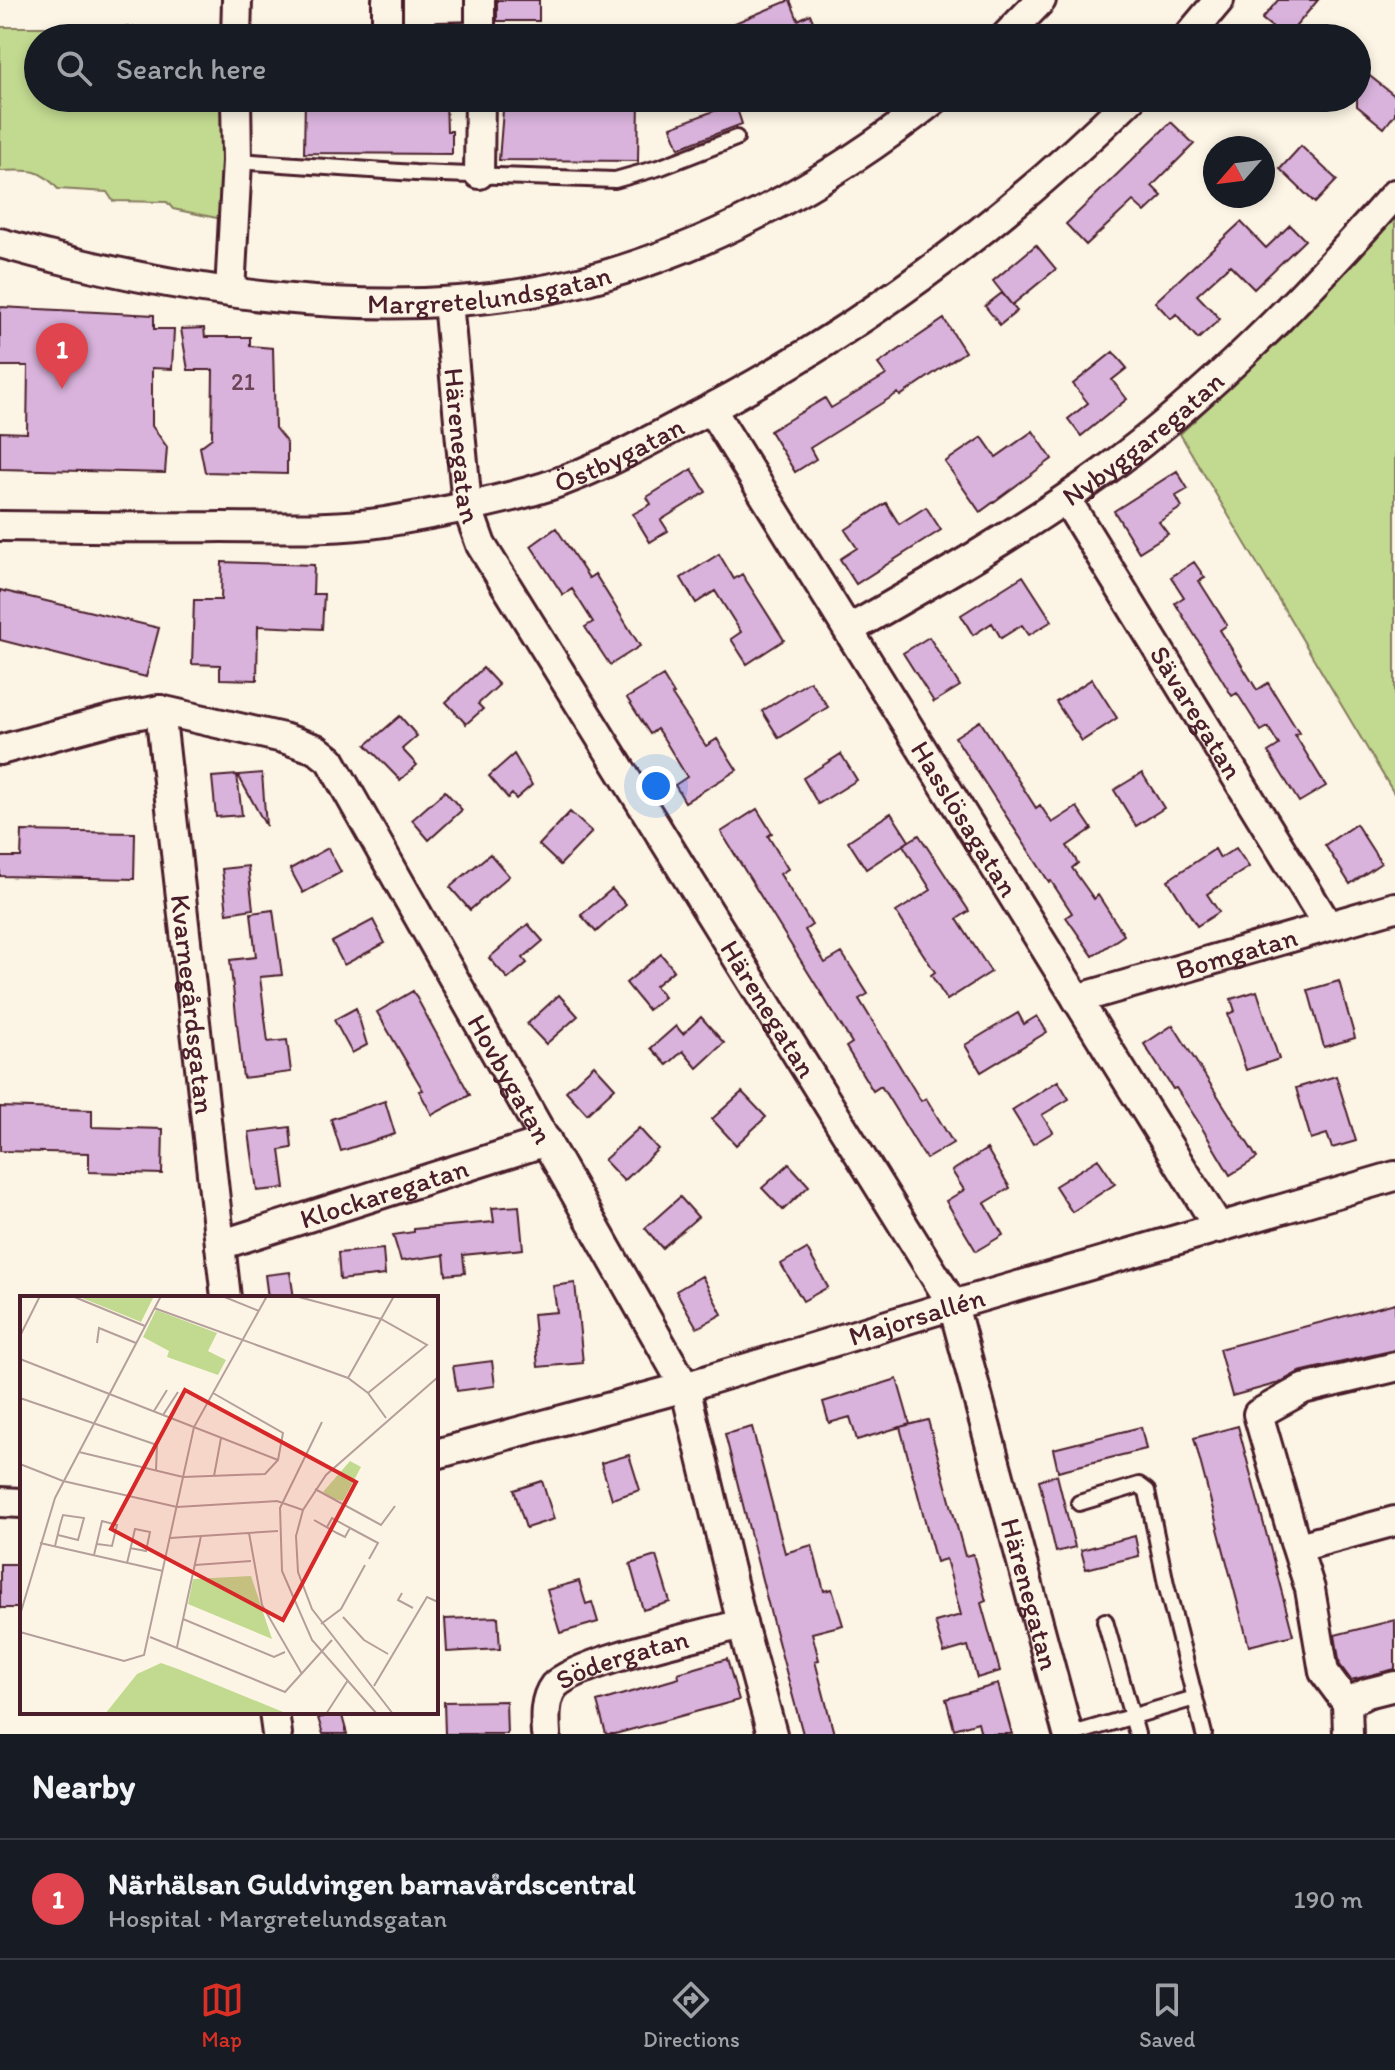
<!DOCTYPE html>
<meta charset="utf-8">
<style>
body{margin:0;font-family:Itim,sans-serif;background:#20242c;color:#f1f3f6}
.compass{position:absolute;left:1203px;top:136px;width:72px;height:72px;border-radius:50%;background:#171b24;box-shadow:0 4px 12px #0003;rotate:242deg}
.you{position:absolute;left:656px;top:786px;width:28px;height:28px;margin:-20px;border:6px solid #fff;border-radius:50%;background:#1a73e8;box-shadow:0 0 0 12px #1a73e833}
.badge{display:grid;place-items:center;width:52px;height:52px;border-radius:50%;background:#d93025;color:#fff;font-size:26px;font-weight:700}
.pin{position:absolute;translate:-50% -66px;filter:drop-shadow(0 2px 4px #0008)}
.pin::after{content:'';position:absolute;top:42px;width:28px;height:24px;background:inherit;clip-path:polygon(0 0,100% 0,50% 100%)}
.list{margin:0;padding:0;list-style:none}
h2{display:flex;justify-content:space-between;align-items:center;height:104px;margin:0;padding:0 32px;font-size:34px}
h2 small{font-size:26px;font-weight:400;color:#9ea1a6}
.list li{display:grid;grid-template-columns:52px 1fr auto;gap:24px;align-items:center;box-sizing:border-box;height:120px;padding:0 32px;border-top:2px solid #363941}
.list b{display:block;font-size:30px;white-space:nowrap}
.list p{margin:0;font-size:26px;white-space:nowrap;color:#9ea1a6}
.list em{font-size:26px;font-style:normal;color:#9ea1a6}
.icon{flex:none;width:44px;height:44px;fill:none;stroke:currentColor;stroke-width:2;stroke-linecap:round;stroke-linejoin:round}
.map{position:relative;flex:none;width:1395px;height:1734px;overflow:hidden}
.search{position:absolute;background:#171b24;box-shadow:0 4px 12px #0003;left:24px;right:24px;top:24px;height:88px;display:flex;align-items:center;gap:20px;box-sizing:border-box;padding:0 28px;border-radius:44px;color:#9ea1a6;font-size:30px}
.sheet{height:224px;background:#171b24}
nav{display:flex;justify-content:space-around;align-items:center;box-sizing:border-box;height:112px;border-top:2px solid #363941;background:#171b24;font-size:22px;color:#9ea1a6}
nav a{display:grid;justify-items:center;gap:4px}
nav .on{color:#d93025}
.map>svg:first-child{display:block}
</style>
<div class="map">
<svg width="1395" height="1734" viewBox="0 0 1395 1734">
<rect width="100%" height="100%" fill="#fcf5e5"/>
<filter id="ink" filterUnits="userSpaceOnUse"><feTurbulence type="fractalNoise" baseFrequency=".0125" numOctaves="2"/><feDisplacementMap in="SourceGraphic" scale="16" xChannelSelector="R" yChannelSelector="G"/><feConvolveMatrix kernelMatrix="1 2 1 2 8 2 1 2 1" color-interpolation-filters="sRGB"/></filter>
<g filter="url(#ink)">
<!-- green -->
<path fill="#c2da90" stroke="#867c5e" stroke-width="2" d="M0,27H207V38H38V98H225L230,161L217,218L173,209L167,202L113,201L107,192L58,189C39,167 28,170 0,171Z
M1395,216V795L1180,434L1286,335Z"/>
<!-- building -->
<path fill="#d9b3dc" stroke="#4a1f2b" stroke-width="2" d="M497,0H539V21H497Z
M790,0L798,20L810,14L820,38H699Z
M1278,0H1318L1286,38L1262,19Z
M1357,66L1395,96V114L1384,128L1357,106Z
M305,98H446L447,131H452V154L304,153Z
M504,98H639L638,161L499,160Z
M735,103L742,124L679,148L671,127Z
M1171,122L1194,144L1152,186L1162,196L1145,212L1133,201L1086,245L1066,224Z
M1301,146L1337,180L1315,203L1280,169Z
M1241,222L1266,248L1290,225L1305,240L1254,289L1230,265L1197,295L1220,319L1198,339L1176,314L1171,319L1155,302Z
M1036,245L1056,269L1012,305L993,281Z
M1002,293L1017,311L1000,325L985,306Z
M0,307L154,315V329H174L172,369L152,368V426L167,447L165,473L0,469V432L27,433L28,366H0Z
M944,319L965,352L900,396L898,393L810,448L816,459L795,472L770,431L825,398L831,408L886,375L878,364Z
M204,328L205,337H250V346L273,348L275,428L287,443V474L205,472L200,447L212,438L213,370H188L181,329Z
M1113,352L1127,368L1112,380L1127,399L1081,436L1068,419L1088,403L1073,384Z
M1033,431L1052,459L980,512L945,462L982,437L996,457Z
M692,469L706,492L661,520L668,531L650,542L633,514L651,504L647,497Z
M1177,471L1188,489L1176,496L1182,507L1159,522L1168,534L1139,552L1114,511Z
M886,503L899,524L926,507L941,530L856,584L840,559L857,548L845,530Z
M556,528L589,578L595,574L640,646L610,665L585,627L593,622L572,589L563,595L531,546Z
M719,554L734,579L742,574L784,640L747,664L731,639L741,632L715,591L696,603L681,578Z
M222,562L314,565L313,594H324L322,629L258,626L257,680L220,679V665L192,664L194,600H221Z
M1194,562L1205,578L1199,581L1227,625L1220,630L1257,690L1268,683L1299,733L1295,735L1326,786L1299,802L1268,752L1279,745L1268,727L1261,731L1237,693L1232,696L1175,603L1184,597L1171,577Z
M1023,576L1052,621L1029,635L1022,625L1001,638L992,623L973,635L961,615Z
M0,590L159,628L146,677L0,640Z
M929,637L960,686L934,702L903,653Z
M483,668L499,685L478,704L483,709L466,724L446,702Z
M663,676L674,694L672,695L706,746L717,739L737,770L685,802L675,785L687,777L664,739L657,729L650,734L627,698Z
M1092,679L1117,718L1082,741L1056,702Z
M810,681L828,707L779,738L762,711Z
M400,716L417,736L402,749L417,765L400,780L366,745Z
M980,721L1036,808L1040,805L1052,823L1077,807L1092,829L1067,846L1078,863L1072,868L1094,899L1098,895L1124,935L1093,956L1066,917L1072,913L1051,881L1049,882L955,737Z
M514,754L532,785L516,799L512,794L508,798L489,776Z
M841,754L857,780L818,804L803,778Z
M262,773L266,826L238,775Z
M1142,773L1164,808L1136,826L1114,790Z
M237,775L242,815L216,817L212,777Z
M445,791L462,810L429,840L412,820Z
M757,809L772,833L768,836L788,869L780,874L812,925L805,930L825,963L842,953L868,994L859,999L921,1101L926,1098L953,1143L926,1159L881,1086L873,1091L846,1047L852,1043L721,832Z
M570,812L592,832L560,865L539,845Z
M891,813L909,841L866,869L848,841Z
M1356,824L1381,863L1350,884L1325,845Z
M22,831L135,833L134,879L0,876V857H21Z
M919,835L969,911L957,919L991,972L947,1000L931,975L935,972L896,912L931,890L903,845Z
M328,848L341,872L303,893L290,869Z
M1236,848L1249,867L1207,894L1219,912L1197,926L1168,880L1215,849L1220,858Z
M490,854L509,876L470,910L450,887Z
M248,866L253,909L227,913L222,869Z
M612,889L626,905L596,932L581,915Z
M273,910L282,975L260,977L268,1042L287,1040L291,1072L243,1078L230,960L256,957L251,913Z
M373,920L385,943L344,965L332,942Z
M528,924L543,941L523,958L527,963L508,979L489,958Z
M661,954L674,970L655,986L664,997L648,1010L626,983Z
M1339,981L1355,1038L1324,1047L1308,990Z
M413,991L470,1095L432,1115L419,1091L423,1090L377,1012Z
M1257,991L1279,1059L1246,1070L1228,1014L1235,1011L1231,999Z
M559,995L578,1016L546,1044L527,1024Z
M356,1008L367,1045L352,1053L334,1020Z
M1018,1013L1024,1024L1037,1016L1047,1032L981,1072L965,1045Z
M701,1017L724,1043L697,1068L683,1051L667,1065L651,1048L676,1026L683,1034Z
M1173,1025L1257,1158L1230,1175L1199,1123L1176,1088L1173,1089L1144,1044Z
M594,1065L615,1088L587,1114L566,1091Z
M1336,1076L1356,1141L1332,1148L1327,1134L1311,1139L1296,1088Z
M1058,1081L1069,1099L1042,1115L1053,1132L1033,1144L1012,1110Z
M742,1092L766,1117L736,1145L712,1119Z
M385,1101L395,1134L341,1151L331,1119Z
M0,1107L92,1110V1127L163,1129L162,1174L89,1172V1153L0,1151Z
M290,1127L292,1148L280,1150L285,1188L257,1191L249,1132Z
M639,1128L658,1149L624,1181L604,1160Z
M987,1149L1010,1188L985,1203L1003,1235L976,1251L946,1201L964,1190L952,1171Z
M1098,1159L1115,1184L1072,1212L1055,1186Z
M789,1164L809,1186L783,1210L762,1188Z
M680,1197L698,1217L662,1248L645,1228Z
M519,1206L523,1249L463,1255L465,1273L446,1275L444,1255L401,1261L393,1235L414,1232V1229L494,1222L492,1208Z
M383,1249L385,1275L340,1280L338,1253Z
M807,1249L828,1287L803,1301L781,1264Z
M290,1272L294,1298H268L265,1275Z
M702,1276L722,1314L697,1328L676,1291Z
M575,1283L583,1363L538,1367L533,1314L557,1312L553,1286Z
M1395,1303V1350L1299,1372L1279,1383L1232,1396L1219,1349Z
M492,1361L495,1386L457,1391L453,1366Z
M897,1379L910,1424L857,1440L850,1417L829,1423L823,1402Z
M928,1420L965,1556L973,1554L986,1601L981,1603L1000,1671L977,1678L968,1646L944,1653L935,1622L961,1615L946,1559L936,1562L900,1427Z
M1238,1426L1293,1635L1249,1646L1194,1438Z
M752,1427L785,1553L812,1545L824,1591L832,1589L843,1625L812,1633L819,1660L815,1661L834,1734H803L773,1623L725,1434Z
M1141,1427L1146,1449L1058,1471L1053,1449Z
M629,1455L640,1490L612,1499L601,1463Z
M1057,1475L1075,1547L1056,1552L1039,1480Z
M542,1481L554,1519L526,1528L514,1490Z
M1135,1536L1139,1556L1086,1569L1081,1550Z
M656,1556L670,1602L643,1610L630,1564Z
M0,1564H22V1608H0Z
M579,1581L586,1604L592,1602L598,1622L560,1633L547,1590Z
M498,1617L500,1649L447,1652L445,1619Z
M1395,1620V1669L1351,1680L1340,1665L1335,1635Z
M727,1659L739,1700L615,1734H606L597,1702L679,1678L678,1673Z
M998,1684L1012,1734H981L978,1722L954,1729L946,1699Z
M506,1701L507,1734H445L444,1702Z
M341,1712L347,1734H323L318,1718Z"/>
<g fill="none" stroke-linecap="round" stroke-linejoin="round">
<!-- lane casing -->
<g stroke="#4a1f2b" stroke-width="20">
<path id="lane" d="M237,161L415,173L615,180L661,167L736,138
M1079,1503L1139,1485L1147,1491L1166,1584L1204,1734
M1105,1621L1137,1734
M1073,1734L1195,1698"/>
</g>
<!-- street casing -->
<g stroke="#4a1f2b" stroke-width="34">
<g id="street">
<path d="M236,38L237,0"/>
<path d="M387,38V0"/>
<path d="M438,38L480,37"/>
<path d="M480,38V0"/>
<path d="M1004,38L1041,0"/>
<path d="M1187,38L1219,0"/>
<path d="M479,174L480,98"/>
<path id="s1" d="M0,243C177,293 386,326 567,285C702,253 829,184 936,98"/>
<path d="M230,292L237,161L236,98"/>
<path id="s2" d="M448,302L467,506L481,545L953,1305L1068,1734"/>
<path id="s3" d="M711,409L1219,1228"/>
<path id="s4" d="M1066,499L1328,926"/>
<path id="s5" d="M0,526C74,527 147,528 221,527C275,527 332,530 385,522C432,514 481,505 528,492C581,478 634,449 683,423C850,338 998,229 1131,98"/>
<path id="s6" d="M850,629C936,580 1022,531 1102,473C1211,393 1306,295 1395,194"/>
<path id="s7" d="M160,710L226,1298"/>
<path id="s8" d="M0,750L118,718L160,710L283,738L316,749L330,760L685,1387L742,1624L772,1734"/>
<path id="s9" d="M1077,999L1395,907"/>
<path id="s10" d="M220,1245L547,1141"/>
<path d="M1395,1367L1303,1389L1258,1414L1295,1542L1299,1547L1395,1521"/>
<path id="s11" d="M436,1454L685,1387L953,1305L1395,1176"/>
<path d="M0,1502L22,1503"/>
<path d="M1295,1542L1310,1589L1324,1672L1347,1703"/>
<path d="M274,1712L277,1734"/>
<path id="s12" d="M546,1734C545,1718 544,1699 554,1686C577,1661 703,1635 742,1624"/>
<path d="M1348,1734L1347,1703L1367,1693L1395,1686"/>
</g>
</g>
<!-- lane -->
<use href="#lane" stroke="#fcf5e5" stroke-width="14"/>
<!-- street -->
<use href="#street" stroke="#fcf5e5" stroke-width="28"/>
</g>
</g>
<g text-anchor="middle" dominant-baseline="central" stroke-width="6" stroke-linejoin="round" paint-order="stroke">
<!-- number labels -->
<g font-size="24" fill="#6e4457">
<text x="243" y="381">21</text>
</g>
<!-- street labels -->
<g font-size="28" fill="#4a1f2b" stroke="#fcf5e5">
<text stroke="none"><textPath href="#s1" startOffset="496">Margretelundsgatan</textPath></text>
<text stroke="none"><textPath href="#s6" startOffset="350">Nybyggaregatan</textPath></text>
<text stroke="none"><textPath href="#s2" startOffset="144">Härenegatan</textPath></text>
<text stroke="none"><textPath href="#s5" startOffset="630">Östbygatan</textPath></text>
<text stroke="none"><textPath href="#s4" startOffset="250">Sävaregatan</textPath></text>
<text stroke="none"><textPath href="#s3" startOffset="482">Hasslösagatan</textPath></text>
<text stroke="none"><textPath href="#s9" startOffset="166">Bomgatan</textPath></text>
<text stroke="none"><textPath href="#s7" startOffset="296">Kvarnegårdsgatan</textPath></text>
<text stroke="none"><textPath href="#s2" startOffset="792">Härenegatan</textPath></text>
<text stroke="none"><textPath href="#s8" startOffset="710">Hovbygatan</textPath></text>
<text stroke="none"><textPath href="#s10" startOffset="172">Klockaregatan</textPath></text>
<text stroke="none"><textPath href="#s11" startOffset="500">Majorsallén</textPath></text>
<text stroke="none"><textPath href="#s2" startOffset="1440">Härenegatan</textPath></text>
<text stroke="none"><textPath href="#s12" startOffset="124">Södergatan</textPath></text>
</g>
</g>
<!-- overview -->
<g transform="translate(20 1296)">
<rect width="418" height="418" fill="#fcf5e5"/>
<path d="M57,0H128L133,2L121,26ZM136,14L197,37L188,55L206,64L198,79L147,61L149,55L123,41ZM330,165L341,171L323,205L314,203L303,196ZM231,280L252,343L168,308L173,283ZM141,367L158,373L268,418H85L117,378Z" fill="#c2da90"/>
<path fill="none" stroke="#b59f9b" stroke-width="2" d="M52,0L125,30M202,0L239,15M275,0L361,23L407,49L348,97M134,12L328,82L348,97L366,122M0,40L20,0M77,47L79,32L116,47M0,63L258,164M328,82L374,0M0,102L137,149L136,174M134,115L147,94M143,119L158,96M302,126L260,212L262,275L292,344L357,418M59,156L163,181L245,178L258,164L263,137L193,97M0,168L43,185L157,211L257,205L283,214M194,180L201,142M295,193L361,229L375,210M294,224L317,237L325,241L330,232L312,222L307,231M330,232L358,247L349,263M229,237L242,309L282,378M150,242L258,235M20,247L143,275M35,250L40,229L43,219L64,222L58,244L38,239M74,259L82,225L97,229L92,250L77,248M107,267L109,259L115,233L130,236L126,255L110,252M175,269L231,265M382,297L378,304L393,312M0,319L35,202L141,0M323,321L344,344L368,358M163,323L254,361L265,356M301,328L321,313L345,269M0,336L104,365L124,359L174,131L247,0M130,341L265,396L312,344M157,351L181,240M354,390L407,301L418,306M306,418L328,384M373,418L292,313L278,276L276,240L283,214L306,179L418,81"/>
<path fill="#d62828" fill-opacity="0.15" stroke="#d62828" stroke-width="4" d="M165,94L336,186L263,324L91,233Z"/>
<rect width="418" height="418" fill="none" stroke="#4a1f2b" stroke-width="4"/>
</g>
</svg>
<svg class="compass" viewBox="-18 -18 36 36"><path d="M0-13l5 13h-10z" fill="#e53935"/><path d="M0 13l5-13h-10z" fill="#9ea1a6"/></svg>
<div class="you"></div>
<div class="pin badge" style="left:62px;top:389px;background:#e0444e">1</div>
<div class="search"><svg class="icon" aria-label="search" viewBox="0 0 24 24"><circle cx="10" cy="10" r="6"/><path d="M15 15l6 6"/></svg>Search here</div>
</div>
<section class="sheet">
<h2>Nearby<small></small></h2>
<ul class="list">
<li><span class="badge" style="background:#e0444e">1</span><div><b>Närhälsan Guldvingen barnavårdscentral</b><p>Hospital · Margretelundsgatan</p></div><em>190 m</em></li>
</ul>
</section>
<nav>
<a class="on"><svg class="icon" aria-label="map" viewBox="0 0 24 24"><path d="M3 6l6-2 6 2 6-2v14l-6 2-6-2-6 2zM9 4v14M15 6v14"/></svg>Map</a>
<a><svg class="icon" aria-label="directions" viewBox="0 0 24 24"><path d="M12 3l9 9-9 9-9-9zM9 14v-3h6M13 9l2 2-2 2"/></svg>Directions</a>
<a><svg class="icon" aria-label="saved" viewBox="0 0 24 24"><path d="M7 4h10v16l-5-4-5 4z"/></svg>Saved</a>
</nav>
